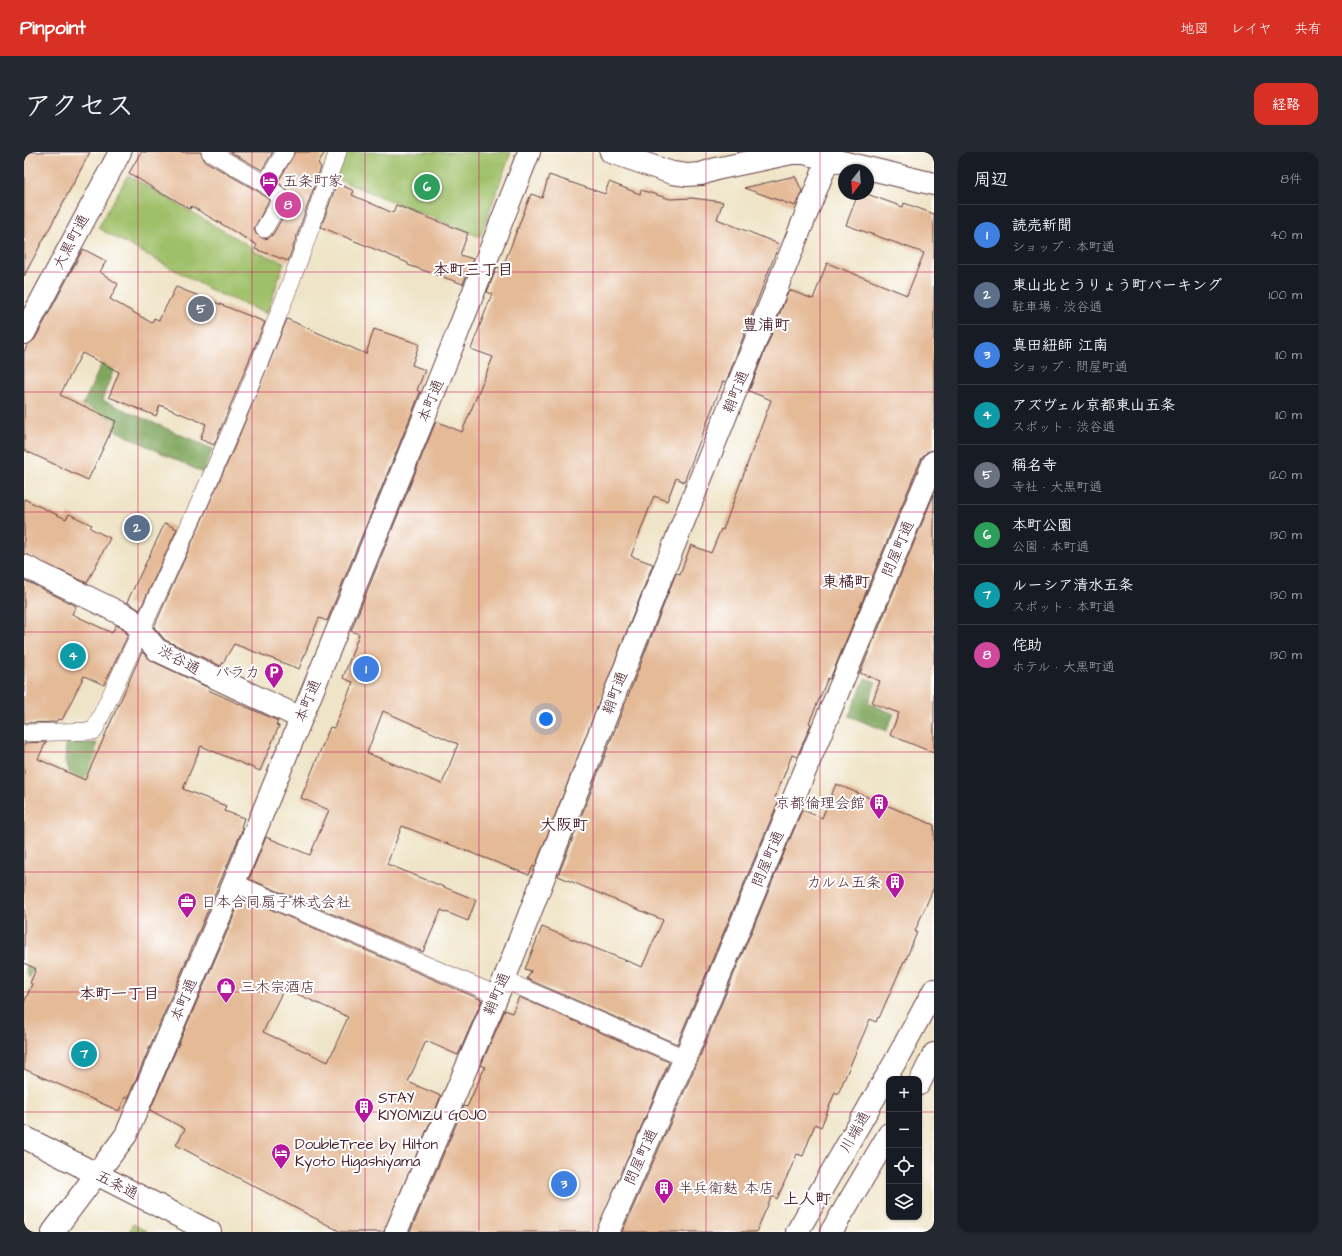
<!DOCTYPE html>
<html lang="ja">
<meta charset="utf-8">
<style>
body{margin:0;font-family:"Architects Daughter","Klee One",sans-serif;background:#242831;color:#f1f3f6}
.controls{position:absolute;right:12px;bottom:12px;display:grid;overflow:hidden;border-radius:8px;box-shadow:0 1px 3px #0004}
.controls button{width:36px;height:36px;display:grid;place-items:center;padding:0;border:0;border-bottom:1px solid #363941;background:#171b24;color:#f1f3f6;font:20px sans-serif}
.compass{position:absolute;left:814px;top:12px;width:36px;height:36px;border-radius:50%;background:#171b24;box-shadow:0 1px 3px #0004;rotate:197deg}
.you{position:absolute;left:522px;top:567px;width:14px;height:14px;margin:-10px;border:3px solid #fff;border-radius:50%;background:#1a73e8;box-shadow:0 0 0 6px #1a73e833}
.badge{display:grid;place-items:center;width:26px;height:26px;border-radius:50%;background:#d93025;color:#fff;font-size:13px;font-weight:700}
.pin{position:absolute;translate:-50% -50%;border:2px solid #fff;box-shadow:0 1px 4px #0006}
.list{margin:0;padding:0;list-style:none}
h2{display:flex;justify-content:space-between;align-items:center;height:52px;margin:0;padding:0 16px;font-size:17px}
h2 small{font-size:13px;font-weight:400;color:#9ea1a6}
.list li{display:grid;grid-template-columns:26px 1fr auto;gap:12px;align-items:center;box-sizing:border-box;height:60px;padding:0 16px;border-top:1px solid #363941}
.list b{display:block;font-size:15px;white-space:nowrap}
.list p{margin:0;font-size:13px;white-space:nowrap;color:#9ea1a6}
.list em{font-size:13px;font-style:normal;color:#9ea1a6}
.icon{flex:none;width:22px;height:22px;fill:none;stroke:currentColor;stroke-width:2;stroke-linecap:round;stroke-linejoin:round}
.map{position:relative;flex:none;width:910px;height:1080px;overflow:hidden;border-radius:12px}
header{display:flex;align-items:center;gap:24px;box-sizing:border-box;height:56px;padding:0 20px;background:#d93025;color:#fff}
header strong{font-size:19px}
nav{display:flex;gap:22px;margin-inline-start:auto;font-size:14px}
.intro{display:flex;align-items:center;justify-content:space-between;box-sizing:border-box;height:96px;padding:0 24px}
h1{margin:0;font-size:28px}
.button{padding:10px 18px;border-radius:12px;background:#d93025;color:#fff;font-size:14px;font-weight:700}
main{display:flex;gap:24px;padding:0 24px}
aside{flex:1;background:#171b24;border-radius:12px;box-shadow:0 1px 3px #0004}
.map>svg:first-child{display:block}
</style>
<header>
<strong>Pinpoint</strong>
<nav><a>地図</a><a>レイヤ</a><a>共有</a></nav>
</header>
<div class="intro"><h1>アクセス</h1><a class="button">経路</a></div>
<main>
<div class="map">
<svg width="910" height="1080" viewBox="0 0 910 1080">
<rect width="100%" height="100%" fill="#fff"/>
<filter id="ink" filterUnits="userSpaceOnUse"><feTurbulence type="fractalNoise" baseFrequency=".025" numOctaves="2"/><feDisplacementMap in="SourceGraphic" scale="8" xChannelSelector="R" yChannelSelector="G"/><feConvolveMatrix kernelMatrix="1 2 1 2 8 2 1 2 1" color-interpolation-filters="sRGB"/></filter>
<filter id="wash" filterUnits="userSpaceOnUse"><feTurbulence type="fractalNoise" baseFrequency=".012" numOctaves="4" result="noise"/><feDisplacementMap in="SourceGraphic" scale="16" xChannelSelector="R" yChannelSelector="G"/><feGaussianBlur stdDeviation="0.9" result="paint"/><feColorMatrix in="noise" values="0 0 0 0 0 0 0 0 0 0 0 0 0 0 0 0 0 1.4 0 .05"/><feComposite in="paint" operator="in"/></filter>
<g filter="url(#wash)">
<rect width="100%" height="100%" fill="#efe4c7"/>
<!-- green -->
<path fill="#9fc069" stroke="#74704a" d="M318,0H487L456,85L308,25Z
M104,23L229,96V99L260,110L243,162L191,140L74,76Z
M109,1072L124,1080H105Z"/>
<!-- forest -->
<path fill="#7fa65d" stroke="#646244" d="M81,205L93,209L78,248L189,297L179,321L55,261Z
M841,526L852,530L844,551L870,562L862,579L825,564Z
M42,591H73L71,600L86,605L15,807L5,826L2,816L18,785L0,722L46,647L45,618L41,611Z"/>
<g id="blocks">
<!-- building -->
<path fill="#e4ba97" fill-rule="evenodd" d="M0,0H66L0,124Z
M117,0H176L181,9L235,40L245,48L230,77L232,82L240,87L245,86L249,82L267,51V42L254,30L271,0H301L294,11L297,15L264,109L231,97L233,93L167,54L166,57L141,42L140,43L105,21Z
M206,0H249L238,18Z
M525,23L581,42L585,30L616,42L617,38L646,47L668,46L699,50L693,67L755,92L702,230L699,229L660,330L652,326L643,349L630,344L607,404L629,412L511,715L509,714L505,723L378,674L363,712L452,748L444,769L417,758L399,800L225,727L242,685L286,703L305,658L277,646L306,575L310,576L329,530L319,526L335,482L327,479L412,269L438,280L469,205L447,197L468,142L463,140L473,115L478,117L507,42L518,46ZM359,559L434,592L418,632L343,601Z
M771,24L778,39L771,54L720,36Z
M313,31L330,39L328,43L369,61L372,53L444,81L436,103L449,107L439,132L384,113V111L297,75Z
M834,42H843L879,55L880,51L910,62V298L903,300L898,305L806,527L804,526L785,571L787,572L773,605L768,603L751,646L755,648L653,892L503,827L507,819L501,817L518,775L618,815L639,768L534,724L652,421L656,422L667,393L687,401L697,377L699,378L747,248L725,239L765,138L789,147L803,111L883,143L900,101L822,73Z
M59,97L82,109L76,120L94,132L86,147L128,171L130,166L135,168L152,135L241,170L190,293L176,287L182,272L136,253L132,264L85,245L95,220L58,201L36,243L92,269L64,328L0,298V200L4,192L11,187Z
M263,167L342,202L350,177L395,192L388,213L401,218L393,238L396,240L389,259L303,469L295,466L275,517L210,492L197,514L141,488L130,475L210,296Z
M910,342V601L866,583L875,561L848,551L856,529L836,521Z
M0,347L42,367L45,362L68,373L66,376L86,386L63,431L0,402Z
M141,371L153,377L116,458L103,450Z
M0,428L52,454L48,462L88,481L92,473L98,476L104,483L80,533L60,524L38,568L34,567L32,570L0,571Z
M118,500L128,509L185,536L184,538L254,569L252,573L255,574L236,619L177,594L159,637L202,654L200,659L220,666L217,675L219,676L104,946L101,945L95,959L0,917V851L8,832L6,831L12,817L0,811V591L22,590L14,607L61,628Z
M812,632L910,673V735L891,779L893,780L881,810L880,809L855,866L854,865L852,870L846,867L814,942L811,940L797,975L791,972L779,1004L773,1002L753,1047L748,1044L732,1080H598L673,911L778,658L798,666Z
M218,745L458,848L434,903L402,889L384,930L417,944L360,1080H317L152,993L161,977L126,958ZM260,836L324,865L304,910L239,880Z
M495,845L645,910L572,1080H386L440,954L443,955L461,915L457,913L481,858L488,861Z"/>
</g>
</g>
<g filter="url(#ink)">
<use href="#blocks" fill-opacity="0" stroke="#633d42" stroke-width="1"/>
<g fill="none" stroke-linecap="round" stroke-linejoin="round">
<!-- service casing -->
<g stroke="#633d42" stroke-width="18">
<path id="service" d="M186,0L241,32L258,46L240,77
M241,32L261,0
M0,581L70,579C141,427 214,274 272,116C287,78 298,38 314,0
M210,731L473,843
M480,828L661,906"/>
</g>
<!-- minor casing -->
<g stroke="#633d42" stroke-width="24">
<path id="minor" d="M0,181L96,0
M0,414L106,466L133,498L277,566
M29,1080L102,983L210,731L399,268L505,0
M372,1080L480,828L593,536L807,0
M584,1080L661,906L910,310"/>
</g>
<!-- tertiary casing -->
<g stroke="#633d42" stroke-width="24">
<path id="tertiary" d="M587,0L648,21L663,23L677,22L692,17L768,1H780L910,32
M895,932L910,902
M773,1080L871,910L910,838
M807,1080L865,982"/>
</g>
<!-- trunk casing -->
<g stroke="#633d42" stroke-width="24">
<path id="trunk" d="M0,985L186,1080"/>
</g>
<!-- service -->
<use href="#service" stroke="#fff" stroke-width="17"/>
<!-- minor -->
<use href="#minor" stroke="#fff" stroke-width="22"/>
<!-- tertiary -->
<use href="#tertiary" stroke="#fff" stroke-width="22"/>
<!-- trunk -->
<use href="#trunk" stroke="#fff" stroke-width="22"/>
</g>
</g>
<!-- grid -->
<path fill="none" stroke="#c2185b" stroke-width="1" stroke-opacity="0.55" d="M114,0V1080M228,0V1080M341,0V1080M455,0V1080M569,0V1080M682,0V1080M796,0V1080M0,120H910M0,240H910M0,360H910M0,480H910M0,600H910M0,720H910M0,840H910M0,960H865M895,960H910"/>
<!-- icons -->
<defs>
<g id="hotel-pin" transform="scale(1)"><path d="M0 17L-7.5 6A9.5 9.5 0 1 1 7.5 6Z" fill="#b5179e" stroke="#fff"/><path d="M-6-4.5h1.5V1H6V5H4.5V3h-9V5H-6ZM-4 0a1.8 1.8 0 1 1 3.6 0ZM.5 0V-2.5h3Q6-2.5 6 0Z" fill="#fff"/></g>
<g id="parking-pin" transform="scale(1)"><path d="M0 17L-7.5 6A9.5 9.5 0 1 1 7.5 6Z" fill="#b5179e" stroke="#fff"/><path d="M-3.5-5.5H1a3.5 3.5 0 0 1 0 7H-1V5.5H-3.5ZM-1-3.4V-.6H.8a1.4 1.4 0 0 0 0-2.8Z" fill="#fff"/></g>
<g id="building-pin" transform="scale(1)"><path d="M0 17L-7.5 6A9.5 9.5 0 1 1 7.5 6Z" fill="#b5179e" stroke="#fff"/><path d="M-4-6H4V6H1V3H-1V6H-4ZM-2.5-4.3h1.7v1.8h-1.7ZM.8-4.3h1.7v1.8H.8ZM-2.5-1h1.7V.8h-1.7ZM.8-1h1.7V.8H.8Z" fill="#fff"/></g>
<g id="office-pin" transform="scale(1)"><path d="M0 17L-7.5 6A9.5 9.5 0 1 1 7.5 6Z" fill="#b5179e" stroke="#fff"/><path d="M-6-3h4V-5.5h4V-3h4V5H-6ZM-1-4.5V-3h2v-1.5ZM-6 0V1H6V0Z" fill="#fff"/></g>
<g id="shop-pin" transform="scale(1)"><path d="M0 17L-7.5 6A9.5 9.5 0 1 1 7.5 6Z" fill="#b5179e" stroke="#fff"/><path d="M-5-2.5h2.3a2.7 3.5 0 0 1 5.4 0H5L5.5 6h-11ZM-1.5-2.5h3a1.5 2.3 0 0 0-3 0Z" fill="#fff"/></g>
</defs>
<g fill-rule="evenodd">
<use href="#hotel-pin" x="245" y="29"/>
<use href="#parking-pin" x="250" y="520"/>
<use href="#building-pin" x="855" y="651"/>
<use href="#building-pin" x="871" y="730"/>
<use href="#office-pin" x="163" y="750"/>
<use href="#shop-pin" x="202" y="835"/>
<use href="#building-pin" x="340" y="955"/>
<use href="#hotel-pin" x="257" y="1001"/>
<use href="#building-pin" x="640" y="1036"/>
</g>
<g text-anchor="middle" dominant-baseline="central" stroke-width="4" stroke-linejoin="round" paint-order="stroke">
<!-- poi labels -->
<g font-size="15" fill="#4a1f2b" stroke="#fff" text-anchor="start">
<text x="259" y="29">五条町家</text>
<text x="236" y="520" text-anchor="end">パラカ</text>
<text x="841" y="651" text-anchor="end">京都倫理会館</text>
<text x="857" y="730" text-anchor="end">カルム五条</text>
<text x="177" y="750">日本合同扇子株式会社</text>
<text x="216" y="835">三木宗酒店</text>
<text x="354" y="946">STAY<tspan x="354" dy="17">KIYOMIZU GOJO</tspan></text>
<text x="271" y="992">DoubleTree by Hilton<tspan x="271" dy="17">Kyoto Higashiyama</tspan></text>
<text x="654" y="1036">半兵衛麩 本店</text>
</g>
<!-- street labels -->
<g font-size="15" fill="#4a1f2b" stroke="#fff">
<text transform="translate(47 90) rotate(-62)">大黒町通</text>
<text transform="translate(712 240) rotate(-68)">鞘町通</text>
<text transform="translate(407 249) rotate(-68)">本町通</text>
<text transform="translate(874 397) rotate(-67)">問屋町通</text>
<text transform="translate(155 508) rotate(29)">渋谷通</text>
<text transform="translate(591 541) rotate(-69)">鞘町通</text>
<text transform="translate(284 549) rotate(-68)">本町通</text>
<text transform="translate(744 707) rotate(-67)">問屋町通</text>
<text transform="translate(473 842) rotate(-67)">鞘町通</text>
<text transform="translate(160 848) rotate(-67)">本町通</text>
<text transform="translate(831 980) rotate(-60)">川端通</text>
<text transform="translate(617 1005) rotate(-66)">問屋町通</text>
<text transform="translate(93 1033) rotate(27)">五条通</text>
</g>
<!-- neighbourhood labels -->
<g font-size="16" font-weight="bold" fill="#4a1f2b" stroke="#fff">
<text x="449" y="118">本町三丁目</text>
<text x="742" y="173">豊浦町</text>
<text x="822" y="430">東橘町</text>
<text x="540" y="673">大阪町</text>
<text x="95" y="842">本町一丁目</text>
<text x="783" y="1047">上人町</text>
</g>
</g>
</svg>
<div class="controls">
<button>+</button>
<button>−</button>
<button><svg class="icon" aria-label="locate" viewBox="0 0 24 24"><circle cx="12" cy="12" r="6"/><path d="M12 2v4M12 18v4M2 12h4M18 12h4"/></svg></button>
<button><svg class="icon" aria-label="layers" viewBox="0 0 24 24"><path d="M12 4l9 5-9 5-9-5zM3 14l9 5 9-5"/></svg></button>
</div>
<svg class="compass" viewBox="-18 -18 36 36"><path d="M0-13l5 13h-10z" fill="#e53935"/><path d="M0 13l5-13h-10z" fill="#9ea1a6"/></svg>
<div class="you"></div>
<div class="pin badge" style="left:342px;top:517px;background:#3f7fe0">1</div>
<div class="pin badge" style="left:113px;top:376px;background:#5c6f8a">2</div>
<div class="pin badge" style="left:540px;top:1032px;background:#3f7fe0">3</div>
<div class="pin badge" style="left:49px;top:504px;background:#0f9aa8">4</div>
<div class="pin badge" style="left:177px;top:157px;background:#6b7280">5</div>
<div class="pin badge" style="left:403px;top:35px;background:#2e9e5b">6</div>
<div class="pin badge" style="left:60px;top:902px;background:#0f9aa8">7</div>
<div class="pin badge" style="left:264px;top:53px;background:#d1479c">8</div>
</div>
<aside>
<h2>周辺<small>8件</small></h2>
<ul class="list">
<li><span class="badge" style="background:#3f7fe0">1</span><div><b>読売新聞</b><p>ショップ · 本町通</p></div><em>40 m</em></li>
<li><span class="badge" style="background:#5c6f8a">2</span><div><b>東山北とうりょう町パーキング</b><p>駐車場 · 渋谷通</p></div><em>100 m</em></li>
<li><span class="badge" style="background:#3f7fe0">3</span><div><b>真田紐師 江南</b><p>ショップ · 問屋町通</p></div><em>110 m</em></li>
<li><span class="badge" style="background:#0f9aa8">4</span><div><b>アズヴェル京都東山五条</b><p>スポット · 渋谷通</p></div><em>110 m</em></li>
<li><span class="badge" style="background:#6b7280">5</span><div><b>稱名寺</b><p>寺社 · 大黒町通</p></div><em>120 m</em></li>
<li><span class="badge" style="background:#2e9e5b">6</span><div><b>本町公園</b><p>公園 · 本町通</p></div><em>130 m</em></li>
<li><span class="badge" style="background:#0f9aa8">7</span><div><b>ルーシア清水五条</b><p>スポット · 本町通</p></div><em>130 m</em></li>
<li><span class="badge" style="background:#d1479c">8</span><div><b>侘助</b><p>ホテル · 大黒町通</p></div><em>130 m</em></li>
</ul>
</aside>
</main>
